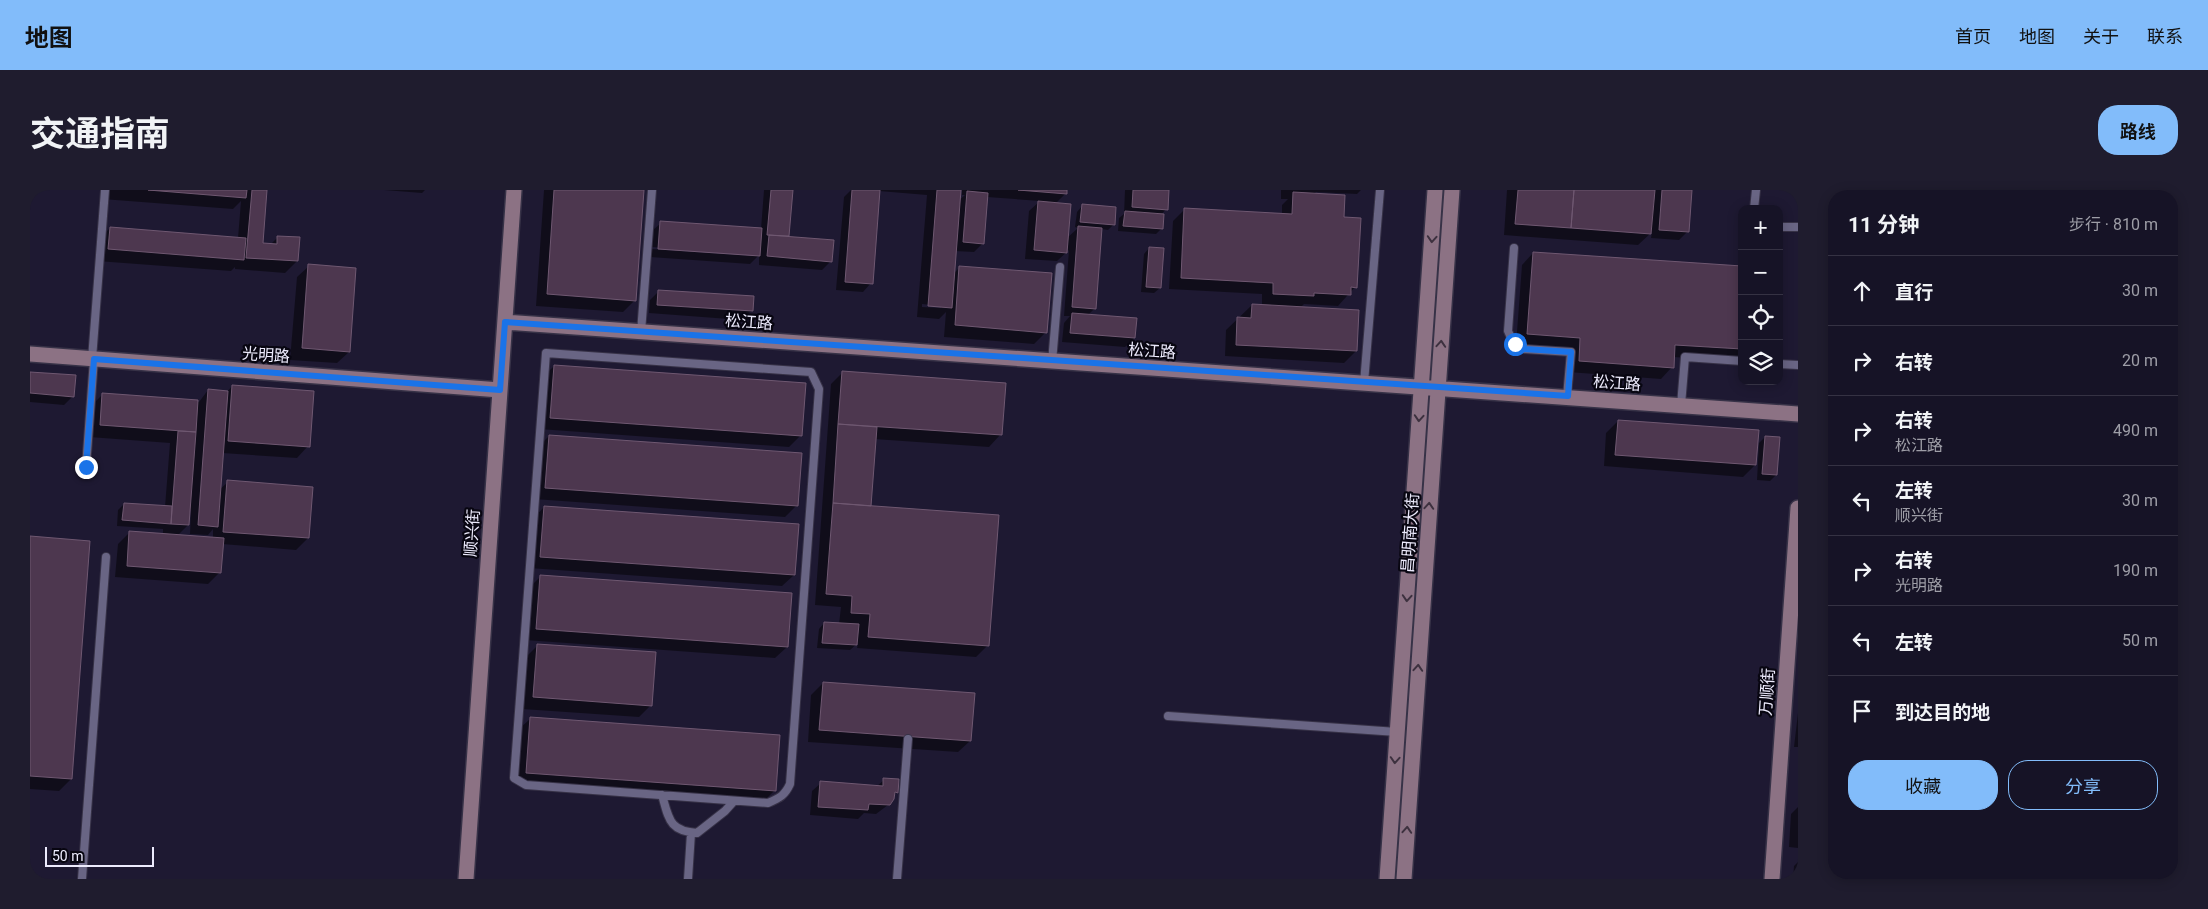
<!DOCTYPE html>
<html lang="zh">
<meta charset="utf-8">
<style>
body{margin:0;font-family:Roboto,"Noto Sans SC",sans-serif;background:#1f1c2e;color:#f1f3f6}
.controls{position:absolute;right:15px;top:15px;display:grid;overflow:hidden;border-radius:10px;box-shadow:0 2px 12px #0003}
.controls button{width:45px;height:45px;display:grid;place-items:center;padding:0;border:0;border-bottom:1px solid #353243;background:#161326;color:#f1f3f6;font:25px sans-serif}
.scale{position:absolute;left:15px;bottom:12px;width:109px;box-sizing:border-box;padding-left:5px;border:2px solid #edebfd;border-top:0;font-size:14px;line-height:18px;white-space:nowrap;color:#edebfd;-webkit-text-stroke:4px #080611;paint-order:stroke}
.stop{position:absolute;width:15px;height:15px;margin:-11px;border:4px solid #1a73e8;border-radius:50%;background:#fff}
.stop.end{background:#1a73e8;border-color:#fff;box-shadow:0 1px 5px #0008}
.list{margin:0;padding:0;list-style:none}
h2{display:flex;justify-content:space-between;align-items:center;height:65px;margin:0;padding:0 20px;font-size:21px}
h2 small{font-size:16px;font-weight:400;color:#9e9ea7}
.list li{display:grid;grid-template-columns:32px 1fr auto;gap:15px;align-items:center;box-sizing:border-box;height:70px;padding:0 20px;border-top:1px solid #353243}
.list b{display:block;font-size:19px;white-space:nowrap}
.list p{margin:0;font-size:16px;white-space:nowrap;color:#9e9ea7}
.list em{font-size:16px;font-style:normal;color:#9e9ea7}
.actions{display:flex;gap:10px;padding:15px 20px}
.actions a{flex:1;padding:11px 0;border:1px solid #82bcfa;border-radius:20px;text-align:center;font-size:18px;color:#82bcfa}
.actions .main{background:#82bcfa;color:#111}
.icon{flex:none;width:28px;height:28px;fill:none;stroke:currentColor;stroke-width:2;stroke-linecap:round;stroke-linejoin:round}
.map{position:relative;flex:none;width:1768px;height:689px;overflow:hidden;border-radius:20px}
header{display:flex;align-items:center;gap:30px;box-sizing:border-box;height:70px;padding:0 25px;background:#82bcfa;color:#111}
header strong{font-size:24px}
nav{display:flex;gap:28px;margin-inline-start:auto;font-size:18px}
.intro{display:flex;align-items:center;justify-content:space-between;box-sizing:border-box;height:120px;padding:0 30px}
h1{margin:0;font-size:35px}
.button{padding:12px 22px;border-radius:20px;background:#82bcfa;color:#111;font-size:18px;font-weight:700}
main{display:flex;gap:30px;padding:0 30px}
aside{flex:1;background:#161326;border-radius:20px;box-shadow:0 2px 12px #0003}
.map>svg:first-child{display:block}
</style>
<header>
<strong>地图</strong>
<nav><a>首页</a><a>地图</a><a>关于</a><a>联系</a></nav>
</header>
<div class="intro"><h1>交通指南</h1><a class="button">路线</a></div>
<main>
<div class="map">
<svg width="1768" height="689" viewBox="0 0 1768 689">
<rect width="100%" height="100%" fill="#1e1932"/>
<!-- shadow -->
<path fill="#0007" fill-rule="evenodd" d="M73,0H236L232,54L240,55L248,47L267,71L255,83L205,79V77L201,81L67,71L68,50L80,38L208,48L211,11L203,19L72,9Z
M354,0H395L392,3Z
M514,0H598L605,110L593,122L506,116Z
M734,0H762L758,48L801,71L792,80L729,75V65L720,74L620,67L622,41L631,33L731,39ZM622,57L723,64V66L622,59Z
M821,0H928L927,12L935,5H932V0H1036V3L1025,14L1037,48L1048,38L1045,37L1047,22L1052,16L1084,34L1078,40L1071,39L1065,118L1058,125L1104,148L1095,157L1032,152L1034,133L1040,126H1034L1039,60L1027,71L995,69L999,21L1010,11L957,7L953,53L944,62L924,61L923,84L930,77L1016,142L1004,154L914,147L916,122L909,129L887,127L897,5L849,1L841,93L833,102L806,100L814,7ZM892,114L911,116V118L892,117Z
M1095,0H1138L1136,19L1131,25L1132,38L1126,44L1088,41L1089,28L1094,24Z
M1251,0H1331L1327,4L1286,2L1283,5L1313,28L1325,97L1308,116L1274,114L1270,118L1328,121L1326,161L1314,173L1195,166L1196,140L1222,115L1232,116V104L1139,99L1143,31L1155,19L1252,25V15L1258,9H1251Z
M1477,0H1661L1658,41L1649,50L1621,48L1622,42L1608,55L1474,45Z
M1119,58L1130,98L1124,103L1111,102L1114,64Z
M1503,63L1712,78V171L1643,167L1642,177L1631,189L1538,182L1539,159L1486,155L1492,75Z
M279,76L319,162L307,173L260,170L267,87Z
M629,101L722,107L721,121L712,130L619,123L620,110Z
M524,176L771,245L759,257L509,239L512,188Z
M813,182L974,194L970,245L959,257L844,249L840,317L958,455L946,467L827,458L828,453L820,460L787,458L789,439L794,433L809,434L811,417L785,415L801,194Z
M0,183L43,206L34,215L0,212Z
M202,196L278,256L267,268L192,263L189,300L198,292L278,348L266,360L192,354L190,382L178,394L85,387L88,354L100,342L133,345V339L87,336L88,320L94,314L135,317L140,253L59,247L61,216L73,204L169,212L178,200L197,202ZM159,320H161L160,344L178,345L183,339V349L147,346L158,335Z
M1588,231L1725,275L1713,287L1574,276L1576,243Z
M519,246L767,315L755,327L504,309L507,258Z
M1735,247L1746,285L1740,291L1727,290L1729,253Z
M514,317L764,385L752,396L499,378L503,329Z
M0,347L41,589L29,601L0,599Z
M511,386L757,457L745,468L495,450L499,398Z
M508,455L621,515L609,527L492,519L496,467Z
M793,493L940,551L928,562L778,552L781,505Z
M1768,523V557H1764Z
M500,529L745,600L733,612L485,594L488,540Z
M854,590L867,602L863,606L862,612L846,624L834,623L828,629L780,625L782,601L791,593L846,597Z
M1768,617V658L1759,657L1761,624Z
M1768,672V689H1763L1764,676Z"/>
<!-- building -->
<path fill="#4d374f" stroke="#6f5871" d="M118,0H217L216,8Z
M222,0H237L233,53L247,54V46L270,47L268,71L216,68Z
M524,0H614L606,111L517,104Z
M741,0H763L759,46L737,45Z
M822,0H850L843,94L815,92Z
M907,0H931L922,118L898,116Z
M988,0H1037V4Z
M1103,0H1139L1138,20L1102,17Z
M1488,0H1544L1541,38L1485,34Z
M1544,0H1625L1621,44L1541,38Z
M1632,0H1662L1659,42L1629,40Z
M937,1L958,3L954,54L933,52Z
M1263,2L1315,5L1314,27L1331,28L1327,98L1321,97V105L1284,103V106L1243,104V93L1151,88L1154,18L1262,24Z
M1008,11L1041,14L1037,63L1004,60Z
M1052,14L1086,17L1085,35L1050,32Z
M1095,21L1134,24L1133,39L1093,36Z
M630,31L732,38L730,66L628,59Z
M1048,36L1072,38L1066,119L1042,117Z
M80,37L216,48L214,70L78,59Z
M739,45L804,50L802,72L737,66Z
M1119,57L1134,58L1131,98L1116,97Z
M1503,62L1712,76V159L1645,155L1644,178L1549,171L1550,148L1497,144Z
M278,74L326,78L320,162L272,158Z
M929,76L1022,83L1017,143L925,135Z
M628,100L724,106L723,121L627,115Z
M1222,114L1329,120L1327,161L1206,155L1207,127L1221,128Z
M1042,123L1107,128L1105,148L1040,143Z
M524,175L776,193L772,246L520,228Z
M812,181L976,193L972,245L808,234Z
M0,182L46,185L44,207L0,203Z
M202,195L284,201L280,257L198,251Z
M178,199L198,201L188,337L168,335Z
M72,203L168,210L166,242L70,235Z
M1588,230L1729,240L1726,275L1585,265Z
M808,234L847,237L841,316L803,313Z
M148,241L166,242L159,335L141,334Z
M519,245L772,263L768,316L515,298Z
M1735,246L1750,247L1747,285L1732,284Z
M197,290L283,297L279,348L193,342Z
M94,313L142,316L141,334L92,330Z
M803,313L969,325L959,456L838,447L840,424L821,423L822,406L796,404Z
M514,316L769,334L765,385L510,367Z
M99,341L194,348L191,383L97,376Z
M0,346L60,351L42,589L0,586Z
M510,385L762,403L758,457L506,439Z
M794,432L829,434L827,455L792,453Z
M507,454L626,462L622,516L503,507Z
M793,492L945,503L941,551L789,540Z
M500,527L750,545L746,601L496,583Z
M853,588L869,589L868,603L865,602L864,609L860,615L839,614L838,620L788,617L790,591L853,596Z"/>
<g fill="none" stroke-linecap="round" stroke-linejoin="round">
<!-- lane casing -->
<g stroke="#373247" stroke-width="10">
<path id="lane" d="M1724,19L1726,0
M1749,37H1768
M1484,58L1478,141L1482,150L1485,154L1494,159L1541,162L1537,206
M611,142L622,0
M516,163L781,182L789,199L760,594C755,605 750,608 738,613L496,595L484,588Z
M62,169L75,0
M1022,172L1030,77
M1749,174L1768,175
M1334,193L1350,0
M1651,215L1655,167L1712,171
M56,277L64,169
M1138,526L1367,542
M632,605C639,629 639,641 667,643L695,621L704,611
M52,689L76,367
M658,689L661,643
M867,689L878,549"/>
</g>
<!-- secondary casing -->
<g stroke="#373247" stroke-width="18">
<path id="secondary" d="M475,132L1768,224
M0,164L470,200
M436,689L484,0
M1357,689L1405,0
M1374,689L1422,0
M1742,689L1768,318"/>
</g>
<!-- lane -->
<use href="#lane" stroke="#696584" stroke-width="8"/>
<!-- secondary -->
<use href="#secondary" stroke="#8c7284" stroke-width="15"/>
</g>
<!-- one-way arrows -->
<defs><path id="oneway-chevron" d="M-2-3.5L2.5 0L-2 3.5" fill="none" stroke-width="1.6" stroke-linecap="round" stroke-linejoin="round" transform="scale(1.25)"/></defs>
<g stroke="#3d313f">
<use href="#oneway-chevron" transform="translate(1402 49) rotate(94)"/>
<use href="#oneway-chevron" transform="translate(1411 154) rotate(-86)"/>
<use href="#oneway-chevron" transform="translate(1389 228) rotate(94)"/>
<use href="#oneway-chevron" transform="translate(1399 316) rotate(-86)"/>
<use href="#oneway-chevron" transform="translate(1377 408) rotate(94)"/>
<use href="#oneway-chevron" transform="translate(1388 478) rotate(-86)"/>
<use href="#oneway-chevron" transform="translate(1365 570) rotate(94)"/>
<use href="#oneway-chevron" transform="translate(1377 640) rotate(-86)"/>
</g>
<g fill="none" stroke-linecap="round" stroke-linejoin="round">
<!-- route -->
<path stroke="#1a73e8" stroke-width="6" d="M56,277L64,169L470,200L475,132L1538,206L1541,162L1494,159L1485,154"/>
</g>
<g text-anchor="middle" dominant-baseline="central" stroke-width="4.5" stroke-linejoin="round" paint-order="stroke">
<!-- street labels -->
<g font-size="16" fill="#edebfd" stroke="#080611">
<text transform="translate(719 132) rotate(4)">松江路</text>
<text transform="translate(1122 161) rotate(4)">松江路</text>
<text transform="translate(236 165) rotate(4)">光明路</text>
<text transform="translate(1587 193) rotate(4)">松江路</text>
<text transform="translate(442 343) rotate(-86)">顺兴街</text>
<text transform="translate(1380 343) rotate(-86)">昌明南大街</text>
<text transform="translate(1737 502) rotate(-86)">万顺街</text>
</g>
</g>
</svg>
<div class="controls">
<button>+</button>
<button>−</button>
<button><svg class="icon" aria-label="locate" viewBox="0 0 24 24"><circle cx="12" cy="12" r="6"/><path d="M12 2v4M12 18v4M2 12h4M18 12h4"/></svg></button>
<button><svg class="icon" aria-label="layers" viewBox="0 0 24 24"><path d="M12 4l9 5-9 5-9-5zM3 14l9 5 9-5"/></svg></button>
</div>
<div class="scale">50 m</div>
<div class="stop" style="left:1485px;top:154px"></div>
<div class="stop end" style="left:56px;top:277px"></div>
</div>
<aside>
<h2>11 分钟<small>步行 · 810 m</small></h2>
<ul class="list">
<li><svg class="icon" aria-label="ahead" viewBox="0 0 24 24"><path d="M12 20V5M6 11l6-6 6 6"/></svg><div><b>直行</b></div><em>30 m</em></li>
<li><svg class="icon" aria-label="right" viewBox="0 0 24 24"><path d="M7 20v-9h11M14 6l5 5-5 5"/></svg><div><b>右转</b></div><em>20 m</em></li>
<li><svg class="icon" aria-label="right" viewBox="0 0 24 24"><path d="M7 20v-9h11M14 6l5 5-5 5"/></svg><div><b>右转</b><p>松江路</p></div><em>490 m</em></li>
<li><svg class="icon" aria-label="left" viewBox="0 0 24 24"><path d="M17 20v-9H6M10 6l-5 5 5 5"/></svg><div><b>左转</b><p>顺兴街</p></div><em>30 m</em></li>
<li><svg class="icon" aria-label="right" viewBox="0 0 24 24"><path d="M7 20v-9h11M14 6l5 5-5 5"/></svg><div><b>右转</b><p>光明路</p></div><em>190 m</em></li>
<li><svg class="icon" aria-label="left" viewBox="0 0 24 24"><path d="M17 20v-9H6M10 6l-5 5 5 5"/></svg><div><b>左转</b></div><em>50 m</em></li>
<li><svg class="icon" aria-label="arrive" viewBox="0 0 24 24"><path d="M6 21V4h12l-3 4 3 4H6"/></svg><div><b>到达目的地</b></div></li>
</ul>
<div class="actions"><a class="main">收藏</a><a>分享</a></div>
</aside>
</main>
